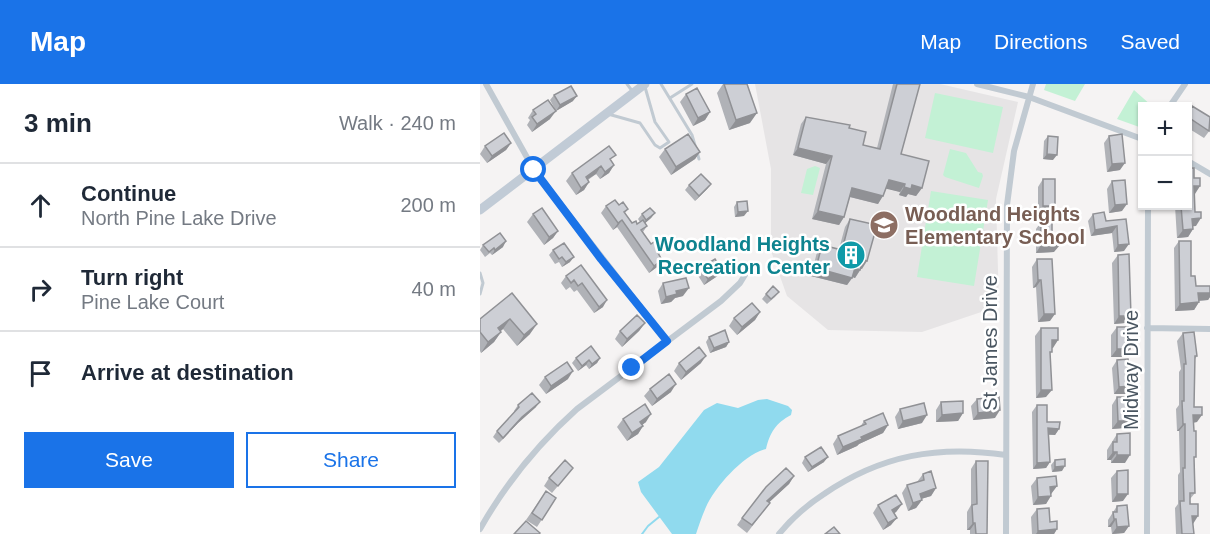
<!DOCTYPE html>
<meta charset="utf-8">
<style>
body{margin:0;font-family:Arial,sans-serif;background:#f6f6f7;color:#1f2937}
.controls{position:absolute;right:18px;top:18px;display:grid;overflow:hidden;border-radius:0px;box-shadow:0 2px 4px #0004}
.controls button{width:54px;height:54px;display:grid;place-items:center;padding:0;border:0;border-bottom:2px solid #e0e1e3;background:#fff;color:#1f2937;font:30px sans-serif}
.stop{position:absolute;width:18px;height:18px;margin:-14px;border:4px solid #1a73e8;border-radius:50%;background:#fff}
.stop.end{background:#1a73e8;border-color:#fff;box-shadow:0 2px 6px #0008}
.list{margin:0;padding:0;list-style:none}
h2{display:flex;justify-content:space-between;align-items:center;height:78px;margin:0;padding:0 24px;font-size:26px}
h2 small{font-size:20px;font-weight:400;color:#747a83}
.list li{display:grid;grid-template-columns:39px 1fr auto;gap:18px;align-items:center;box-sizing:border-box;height:84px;padding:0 24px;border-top:2px solid #e0e1e3}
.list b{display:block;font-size:22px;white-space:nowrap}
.list p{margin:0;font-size:20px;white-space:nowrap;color:#747a83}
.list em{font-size:20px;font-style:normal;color:#747a83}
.actions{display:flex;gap:12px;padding:18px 24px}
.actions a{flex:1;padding:14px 0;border:2px solid #1a73e8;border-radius:0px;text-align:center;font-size:21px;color:#1a73e8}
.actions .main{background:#1a73e8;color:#fff}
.icon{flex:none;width:33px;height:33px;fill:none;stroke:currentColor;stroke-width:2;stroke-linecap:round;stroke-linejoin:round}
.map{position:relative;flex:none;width:730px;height:450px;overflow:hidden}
header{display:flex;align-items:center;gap:36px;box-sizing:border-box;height:84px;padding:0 30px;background:#1a73e8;color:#fff}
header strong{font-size:28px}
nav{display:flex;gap:33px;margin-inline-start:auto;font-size:21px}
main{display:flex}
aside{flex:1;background:#fff}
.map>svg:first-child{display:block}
</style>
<header>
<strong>Map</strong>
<nav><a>Map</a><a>Directions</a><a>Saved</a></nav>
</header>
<main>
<aside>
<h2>3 min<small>Walk · 240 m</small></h2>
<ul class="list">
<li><svg class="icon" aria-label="ahead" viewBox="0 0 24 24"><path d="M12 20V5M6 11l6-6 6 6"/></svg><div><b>Continue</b><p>North Pine Lake Drive</p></div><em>200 m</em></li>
<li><svg class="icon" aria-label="right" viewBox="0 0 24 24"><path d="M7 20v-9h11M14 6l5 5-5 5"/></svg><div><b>Turn right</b><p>Pine Lake Court</p></div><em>40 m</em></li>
<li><svg class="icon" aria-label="arrive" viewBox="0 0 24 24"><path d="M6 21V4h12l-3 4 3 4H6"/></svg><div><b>Arrive at destination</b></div></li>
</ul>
<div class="actions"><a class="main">Save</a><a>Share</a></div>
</aside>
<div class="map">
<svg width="730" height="450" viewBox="0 0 730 450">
<rect width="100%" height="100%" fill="#f5f3f3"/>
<!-- education -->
<path fill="#e6e4e5" d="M275,0H460L538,18L516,115L519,222L442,248L348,246L307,212L291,167V85Z"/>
<!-- green -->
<path fill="#c3f1d5" d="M566,0H605L595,17L564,6Z
M654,6L672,22H662V44L637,35Z
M455,9L523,23L513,69L445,54Z
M470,65L486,69L498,88L502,89L503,92L499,104L465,93L463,91Z
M335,82L340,84L333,111L321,109L327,85Z
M451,107L508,116L494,202L437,193Z"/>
<!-- water -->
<path fill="#90daee" d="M287,315L308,322L312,326L311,331C296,339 290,348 286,365C264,370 235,403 226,423C222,432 219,441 216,450H192L161,408L158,398L179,383L224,326L237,319L258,324L278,316Z"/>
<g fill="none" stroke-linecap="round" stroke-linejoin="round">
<!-- stream -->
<path stroke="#90daee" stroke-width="2" d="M162,450L168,442L179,433"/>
<!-- service -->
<path stroke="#c1cad2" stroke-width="3" d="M147,0L153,8
M181,0L212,51L219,75
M190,14L212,0
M128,30L160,39L175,61L180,64L189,58L175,38L165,3
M0,189L3,199L0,210"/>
<!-- minor -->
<path stroke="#c1cad2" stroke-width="6" d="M6,0L54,86L187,257
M497,0L549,13L662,55
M690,22L705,0
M708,77L730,90
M667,244L730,245
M0,445C26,399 58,360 97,325L241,217L260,199L271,181
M299,450C312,434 327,421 344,410C401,371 458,361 526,371
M526,450L527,121L534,67L553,0
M667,450L668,122"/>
<!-- secondary -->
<path stroke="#c1cbd6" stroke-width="9" d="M0,126L165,0"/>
</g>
<!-- wall -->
<path fill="#b0b2b7" d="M243,0H267L270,39L249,46L237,9Z
M413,0H440L421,70L442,104L436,112L428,110L426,113L419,111L420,108L406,104L398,120L370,113L364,133L359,141L332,135L346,80L313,71L321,40L326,33L369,44L383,61L397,64Z
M206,10L230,28L225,36L213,42L200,18Z
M74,11L93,17L76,27L70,16Z
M53,26L70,35L52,48L47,41L50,36L48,34Z
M708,28L730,46L724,54L708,44Z
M568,52L573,76L563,75L564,57Z
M629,52L640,86L627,88L624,59Z
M31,59L26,66L7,79L0,70L5,62Z
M185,65L220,68L215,75L191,91L179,73Z
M131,77L134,81L129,89L120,95L116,90L108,96L109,98L104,106L96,111L86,97L92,89Z
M714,94L720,102L714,110L716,142H713V145L708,153L697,154L695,122H708Z
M563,95L570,130H558V103Z
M632,97L642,127L629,129L627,105Z
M231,100L227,105L215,117L205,106L209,101Z
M257,118L264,132L255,133L254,123Z
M139,121L148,125L145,129L152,139L157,140L160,138L158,135L162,130L175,129L171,134L165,139L167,142L163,148L171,160L181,167L179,171L182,176L177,183L169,189L137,143L133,146L121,129L126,122Z
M53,130L78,147L73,154L64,161L47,138Z
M613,130L626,137L646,135L644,167L634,168L632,149L611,152L608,137Z
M370,135L382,185H381L375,194L373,193L367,201L331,192L337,168L342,161L359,165L365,143Z
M561,138L572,152L574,168L556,169V145Z
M699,157L711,192L716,202H730V213L728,216L719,217V218L714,226L695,227L694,164Z
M3,161L23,163L12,171L10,169L5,173L0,166Z
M73,166L90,178L82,183L79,178L75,180L69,171Z
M638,171L645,239L634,240L632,179Z
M557,175L570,237L558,238L556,203L553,204L552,183Z
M101,181L123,223L114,229L97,206L94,208L90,203L86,206L81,199L86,192Z
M220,184L242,186L239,191L224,201L217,190Z
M183,199L203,212L195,214L191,218L181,220L178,207Z
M299,208L295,213L287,220L282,215L286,210Z
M32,209L50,250L37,262L23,245L21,247V248L14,258L1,269L0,267V235Z
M280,228L275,236L257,251L249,242L254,234Z
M165,239L159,247L142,263L135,255L140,247Z
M637,243L650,265L645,273H631V251Z
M561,244L578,256L572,264L570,270L566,313L556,314L555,252Z
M703,249L717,272L715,275L714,323L717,338L713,339L715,409L710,415L714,450H696L695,424L698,420V391L700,388L699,347H697L696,325L699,321V288L701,285L697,257Z
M229,253L249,258L246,263L230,269L226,258Z
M96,274H120L117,279L109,285L106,281L98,287L92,279Z
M637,276L651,302L645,310H634L632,284Z
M199,279H221L201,296L194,287Z
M65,293L88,295L66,310L59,301Z
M170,305L191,308L172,322L164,312Z
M637,313L644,344L632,345V321Z
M497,315L515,334L493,336L491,322Z
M461,318L483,329L478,337L456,338V326Z
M38,321L56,323L38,339L19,359L13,353L17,347L35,328L34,327Z
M557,321L567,338L579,345L575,351H569L570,378L566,384L553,385L552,328Z
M420,325L442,339L418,345L415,333Z
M143,335L166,338L162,341L163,342L158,350L147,357L137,343Z
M384,337L408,341L403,349L379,360L377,362L357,371L353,360L358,352L380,343Z
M637,350L645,379H631V376H627V366Z
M325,373L344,378L328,388L322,379Z
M575,376L582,387L572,388L571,381Z
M496,377L507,450H490V446H487V428L491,421V385Z
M93,384L72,409L64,402L69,394Z
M637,387L643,417L632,418L631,394Z
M443,390L456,404L451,412L441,415L442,416L436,424L428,427L422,409L427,401L437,398Z
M314,392L309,400L289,418L284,427L267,449L257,441L262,434Z
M557,394L577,402L571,410L566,420L553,421L551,402Z
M66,407L76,414L57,443L46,436Z
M422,420L416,428L414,429L411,441L403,446L393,429L398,421Z
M637,422L649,442L644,449L632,450L631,443H628V436Z
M557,425L577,445L574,450H552L551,433Z"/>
<!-- shaded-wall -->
<path fill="#909195" d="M97,12L93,17L76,27L80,21Z
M76,27L70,35L52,48L57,40Z
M230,28L225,36L213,42L218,34Z
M277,29L270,39L249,46L256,36Z
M31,59L26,66L7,79L12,72Z
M318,64L352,72L346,80L313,71Z
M220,68L215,75L191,91L196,83Z
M567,70L577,71L573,76L563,75Z
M645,79L640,86L627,88L632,80Z
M134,81L129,89L120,95L125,88Z
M121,82L116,90L100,100L106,93Z
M409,96L425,100L420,108L403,104Z
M109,98L104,106L96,111L101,104Z
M231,100L227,105L215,117L219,112Z
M432,101L442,104L436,112L428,110L426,113L419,111L424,103Z
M714,102H720L715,110L708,109Z
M372,104L403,112L398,120L366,112Z
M647,120L642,127L629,129L635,121Z
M563,122H575L570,130H558Z
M268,127L264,132L255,133L258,128Z
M338,127L364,133L359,141L332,135Z
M175,129L171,134L163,141L166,136Z
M721,134L716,142L707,143L712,135Z
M142,136L137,143L133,146L138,139Z
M637,142L632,149L611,152L615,146Z
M713,145L708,153L697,154L703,146Z
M78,147L73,154L64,161L69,153Z
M26,157L23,163L12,171L15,166Z
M649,160L644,167L634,168L638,161Z
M561,161H580L574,168L556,169Z
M94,173L90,178L82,183L86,178Z
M182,176L177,183L169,189L174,182Z
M383,176L387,177L382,185L378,184Z
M336,184L372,194L367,201L331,192Z
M375,184L380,186L375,194L369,192Z
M242,186L239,191L224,201L228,195Z
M558,196H561L556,203L553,204Z
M209,204L203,212L195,214L191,218L181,220L186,213L196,207Z
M718,209H730V213L728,216L713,217Z
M127,216L123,223L114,229L119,223Z
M719,218L714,226L695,227L700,220Z
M280,228L275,236L257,251L262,243Z
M564,230H575L570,237L558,238Z
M639,232H651L645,239L634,240Z
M30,235L23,245L11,254L18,244Z
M165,239L159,247L142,263L147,255Z
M57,240L50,250L37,262L44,251Z
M21,248L14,258L1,269L8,258Z
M572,256H578L573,264H566Z
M249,258L246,263L230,269L234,264Z
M637,265H650L645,273H631Z
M226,272L221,279L201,296L206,288Z
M120,274L117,279L109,285L112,280Z
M109,276L106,281L98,287L102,282Z
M93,287L88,295L66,310L71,302Z
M196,300L191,308L172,322L177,315Z
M651,302L645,310H634L639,303Z
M561,306H572L566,313L556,314Z
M60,318L56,323L38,339L19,359L42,333Z
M520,326L515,334L493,336L498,329Z
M483,329L478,337L456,338L462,331Z
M171,330L166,338L155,346L160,338Z
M447,331L442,339L418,345L423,337Z
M713,331H722L717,338L708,339Z
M638,337H649L644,344L632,345Z
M703,340H705L699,347H697Z
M408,341L403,349L379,360L377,362L357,371L363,363L381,353Z
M163,342L158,350L147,357L152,349Z
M568,344L579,345L575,351L564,350Z
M633,368H637L631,376H627Z
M637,371H650L645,379H631Z
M348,373L344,378L328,388L332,383Z
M570,378L566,384L553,385L557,379Z
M585,382L582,387L572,388L575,383Z
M314,392L309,400L282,425L287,417Z
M577,402L571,410H565L570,403Z
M456,404L451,412L434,417L440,410Z
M637,410H648L643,417L632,418Z
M571,412L566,420L553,421L558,413Z
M442,416L436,424L428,427L433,419Z
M422,420L416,428L407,434L412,426Z
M712,432H718L713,440Z
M417,434L411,441L403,446L408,439Z
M634,435H636L631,443H628Z
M493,439H495L490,446H487Z
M649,442L644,449L632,450L637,443Z
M577,445L574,450H556L558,447Z"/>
<!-- building -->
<path fill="#cdcfd5" stroke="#909195" stroke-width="1.5" d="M244,0H267L277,29L256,36Z
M417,0H440L421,70L449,77L442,104L432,101L431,105L424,103L425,100L409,96L403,112L372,104L364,133L338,127L352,72L318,64L326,33L370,41L369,44L386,48L383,61L400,65Z
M91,2L97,12L80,21L74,11Z
M217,4L230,28L218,34L206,10Z
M68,16L76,27L57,40L52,33L56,30L53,26Z
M712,22L730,33L729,47L708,33V29Z
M24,49L31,59L12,72L5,62Z
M208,50L220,68L196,83L185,65Z
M642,50L645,79L632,80L629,52Z
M568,52L578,53L577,71L567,70Z
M129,62L136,71L130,75L134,81L125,88L121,82L106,93L109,98L101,104L92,89Z
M708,84H714V94H720V102H714L715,128H721V134L712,135L713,145L703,146L701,122H708Z
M221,90L231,100L219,112L209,101Z
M563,95H575V122H563Z
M645,96L647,120L635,121L632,97Z
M135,116L139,121L143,118L148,125L144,128L152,139L156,137L157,140L163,136L167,142L161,146L171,160L174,158L181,167L178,169L182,176L174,182L142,136L138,139L126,122Z
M267,117L268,127L258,128L257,118Z
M62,124L78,147L69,153L53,130Z
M170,124L175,129L166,136L162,130Z
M624,128L626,137L646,135L649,160L638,161L637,142L615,146L613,130Z
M370,135L397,141L387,177L383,176L380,186L375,184L372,194L336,184L342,161L362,166Z
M572,137V152H580V161H561V138Z
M20,149L26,157L15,166L14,164L9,168L3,161Z
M699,157H711V192H715L716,202H730V209H718L719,218L700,220Z
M84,159L94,173L86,178L82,173L79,175L73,166Z
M649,170L651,232H639L638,171Z
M235,175L242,186L228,195L220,184Z
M557,175H572L575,230H564L561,196H558Z
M101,181L127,216L119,223L102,199L98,202L94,196L91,199L86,192Z
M206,194L209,204L196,207L197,210L186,213L183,199Z
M293,202L299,208L291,215L286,210Z
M32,209L57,240L44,251L30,235L18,244L21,248L8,258L0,248V235Z
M272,219L280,228L262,243L254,234Z
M157,231L165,239L147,255L140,247Z
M637,243H650V265H637Z
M561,244H578V256H572V268H570L572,306H561Z
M245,246L249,258L234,264L229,253Z
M714,248L717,272H715L714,323H722V331H713L714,347H716V373H714L715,409H710V420H718V432H712L714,450H702L700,417H704L703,384H705V340H703L702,317H704V280H706L703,249Z
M111,262L120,274L112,280L109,276L102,282L96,274Z
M219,263L226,272L206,288L199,279Z
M648,275L651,302L639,303L637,276Z
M87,278L93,287L71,302L65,293Z
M189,290L196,300L177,315L170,305Z
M52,309L60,318L42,333L23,354L17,347L39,323L38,321Z
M519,313L520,326L498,329L497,315Z
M637,313H650L649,337H638Z
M483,317V329L462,331L461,318Z
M444,319L447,331L423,337L420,325Z
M165,320L171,330L160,338L163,342L152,349L143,335Z
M557,321H567V338H580L579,345L568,344L570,378L557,379Z
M403,329L408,341L381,353L382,355L363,363L358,352L386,340L384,337Z
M650,349V371H637V368H633V358H637V350Z
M341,363L348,373L332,383L325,373Z
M585,375V382L575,383V376Z
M85,376L93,384L78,402L69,394Z
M496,377H508L507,450H496L495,439H493L492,421L497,420Z
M306,384L314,392L287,417L290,419L272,441L262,434L286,403Z
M648,386V410H637V387Z
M451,387L456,404L440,410L442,416L433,419L427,401L444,396L443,390Z
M576,392L577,402L570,403L571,412L558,413L557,394Z
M66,407L76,414L62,436L52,429Z
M416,411L422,420L412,426L417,434L408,439L398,421Z
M647,421L649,442L637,443L636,435H634L633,428H637V422Z
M569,424L570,438L577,437V445L558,447L557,425Z
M46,437L60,449L59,450H34Z
M354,443L360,450H345Z"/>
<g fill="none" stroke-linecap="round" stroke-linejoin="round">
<!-- route -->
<path stroke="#1a73e8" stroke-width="8" d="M54,86L121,175L187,257L152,284"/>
</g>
<!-- icons -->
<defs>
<g id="school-disc" transform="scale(1.5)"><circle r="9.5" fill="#8d6e63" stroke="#fff"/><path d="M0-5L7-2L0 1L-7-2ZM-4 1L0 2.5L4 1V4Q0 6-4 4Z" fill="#fff"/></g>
<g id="building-disc" transform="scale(1.5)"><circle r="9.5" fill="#0f9aa8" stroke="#fff"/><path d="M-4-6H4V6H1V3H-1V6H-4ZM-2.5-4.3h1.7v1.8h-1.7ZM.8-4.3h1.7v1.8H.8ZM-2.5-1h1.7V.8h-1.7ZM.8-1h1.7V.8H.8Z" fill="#fff"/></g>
</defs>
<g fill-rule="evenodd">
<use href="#school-disc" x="404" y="141"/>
<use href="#building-disc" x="371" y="171"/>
</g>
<g text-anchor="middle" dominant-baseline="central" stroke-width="5" stroke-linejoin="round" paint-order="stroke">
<!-- education labels -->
<g font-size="20" font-weight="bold" fill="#785e54" stroke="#fff" text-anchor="start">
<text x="425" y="130">Woodland Heights<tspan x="425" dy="23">Elementary School</tspan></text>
</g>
<!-- culture labels -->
<g font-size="20" font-weight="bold" fill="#0d838f" stroke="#fff" text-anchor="end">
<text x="350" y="160">Woodland Heights<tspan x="350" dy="23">Recreation Center</tspan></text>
</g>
<!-- street labels -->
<g font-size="20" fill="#4a5661" stroke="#fff">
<text transform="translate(510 259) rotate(-90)">St James Drive</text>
<text transform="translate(651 286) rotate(-90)">Midway Drive</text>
</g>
</g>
</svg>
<div class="controls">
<button>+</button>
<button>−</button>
</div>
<div class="stop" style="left:54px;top:86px"></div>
<div class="stop end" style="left:152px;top:284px"></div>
</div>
</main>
